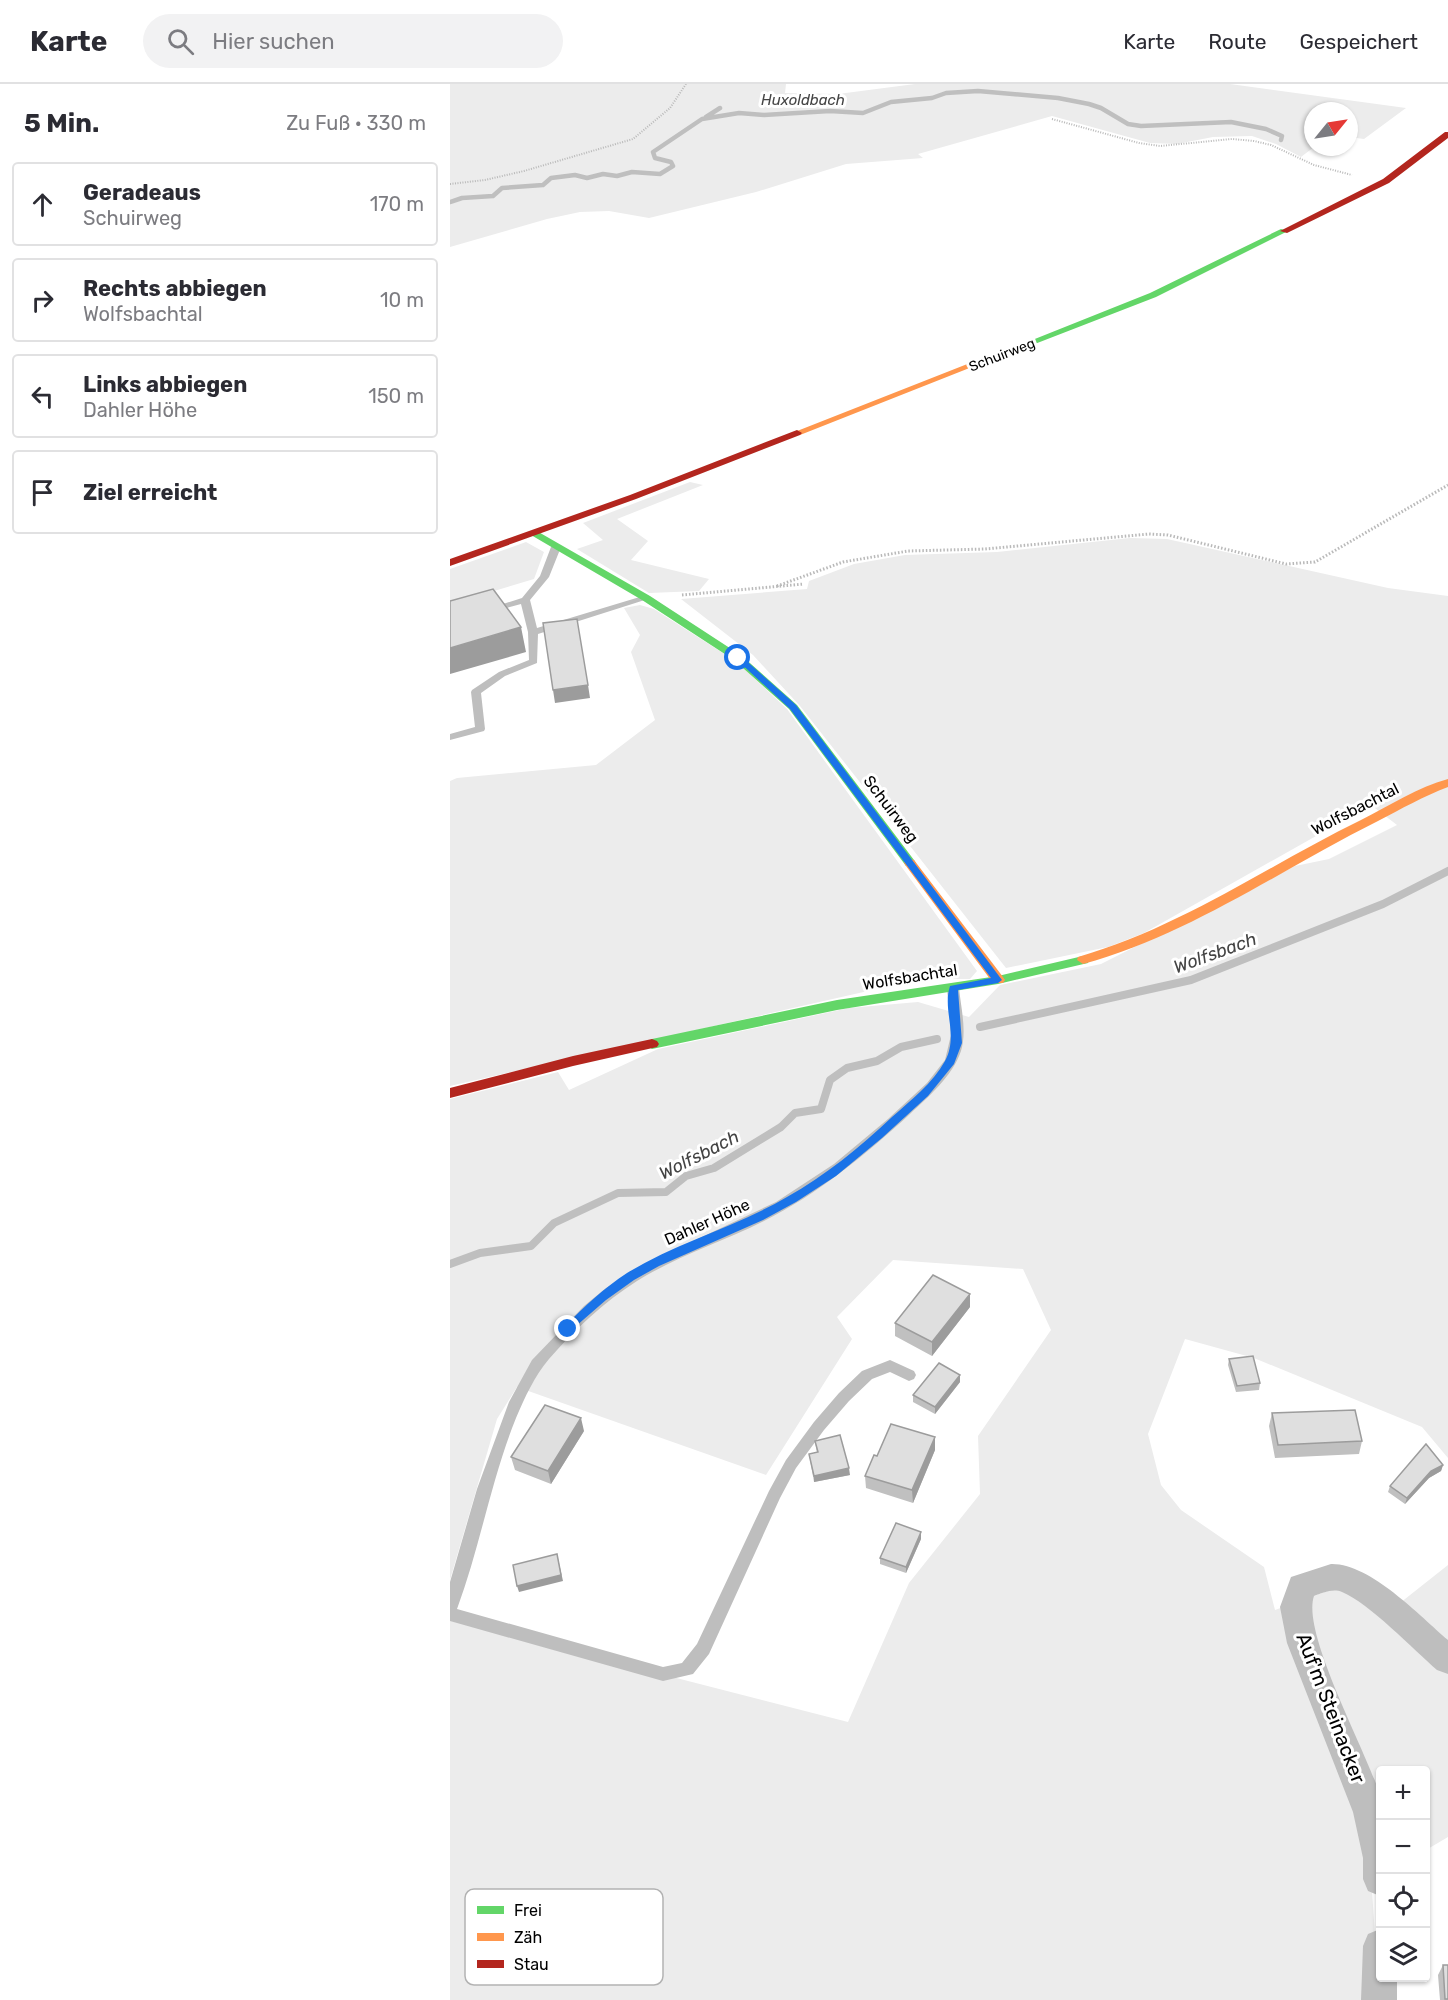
<!DOCTYPE html>
<html lang="de">
<meta charset="utf-8">
<style>
body{margin:0;font-family:Rubik,sans-serif;background:#f2f2f3;color:#2b2b33}
.controls{position:absolute;right:18px;bottom:18px;display:grid;overflow:hidden;border-radius:6px;box-shadow:0 2px 4px #0004}
.controls button{width:54px;height:54px;display:grid;place-items:center;padding:0;border:0;border-bottom:2px solid #e1e1e2;background:#fff;color:#2b2b33;font:30px sans-serif}
.compass{position:absolute;left:854px;top:18px;width:54px;height:54px;border-radius:50%;background:#fff;box-shadow:0 2px 4px #0004;rotate:60deg}
.stop{position:absolute;width:18px;height:18px;margin:-14px;border:4px solid #1a73e8;border-radius:50%;background:#fff}
.stop.end{background:#1a73e8;border-color:#fff;box-shadow:0 2px 6px #0008}
.list{margin:0;padding:0;list-style:none}
h2{display:flex;justify-content:space-between;align-items:center;height:78px;margin:0;padding:0 24px;font-size:26px}
h2 small{font-size:20px;font-weight:400;color:#7c7c81}
.list li{display:grid;grid-template-columns:39px 1fr auto;gap:18px;align-items:center;box-sizing:border-box;height:84px;margin:0 12px 12px;padding:0 12px;border:2px solid #e1e1e2;border-radius:6px}
.list b{display:block;font-size:22px;white-space:nowrap}
.list p{margin:0;font-size:20px;white-space:nowrap;color:#7c7c81}
.list em{font-size:20px;font-style:normal;color:#7c7c81}
.icon{flex:none;width:33px;height:33px;fill:none;stroke:currentColor;stroke-width:2;stroke-linecap:round;stroke-linejoin:round}
.map{position:relative;flex:none;width:998px;height:1916px;overflow:hidden}
header{display:flex;align-items:center;gap:36px;box-sizing:border-box;height:84px;padding:0 30px;background:#fff;border-bottom:2px solid #e1e1e2}
header strong{font-size:28px}
nav{display:flex;gap:33px;margin-inline-start:auto;font-size:21px}
.search{width:420px;height:54px;background:#f2f2f3;display:flex;align-items:center;gap:15px;box-sizing:border-box;padding:0 21px;border-radius:33px;color:#7c7c81;font-size:22px}
main{display:flex}
aside{flex:1;background:#fff}
.map>svg:first-child{display:block}
</style>
<header>
<strong>Karte</strong>
<div class="search"><svg class="icon" aria-label="search" viewBox="0 0 24 24"><circle cx="10" cy="10" r="6"/><path d="M15 15l6 6"/></svg>Hier suchen</div>
<nav><a>Karte</a><a>Route</a><a>Gespeichert</a></nav>
</header>
<main>
<aside>
<h2>5 Min.<small>Zu Fuß · 330 m</small></h2>
<ul class="list">
<li><svg class="icon" aria-label="ahead" viewBox="0 0 24 24"><path d="M12 20V5M6 11l6-6 6 6"/></svg><div><b>Geradeaus</b><p>Schuirweg</p></div><em>170 m</em></li>
<li><svg class="icon" aria-label="right" viewBox="0 0 24 24"><path d="M7 20v-9h11M14 6l5 5-5 5"/></svg><div><b>Rechts abbiegen</b><p>Wolfsbachtal</p></div><em>10 m</em></li>
<li><svg class="icon" aria-label="left" viewBox="0 0 24 24"><path d="M17 20v-9H6M10 6l-5 5 5 5"/></svg><div><b>Links abbiegen</b><p>Dahler Höhe</p></div><em>150 m</em></li>
<li><svg class="icon" aria-label="arrive" viewBox="0 0 24 24"><path d="M6 21V4h12l-3 4 3 4H6"/></svg><div><b>Ziel erreicht</b></div></li>
</ul>
</aside>
<div class="map">
<svg width="998" height="1916" viewBox="0 0 998 1916">
<rect width="100%" height="100%" fill="#fff"/>
<!-- green -->
<path fill="#ececec" d="M0,0H336L335,9L388,10L465,0H780L956,24L914,55L899,53V27H863L864,63L851,73L826,60L802,52L763,53L727,60L700,59L602,32L468,70L473,74L396,80L306,108L199,134L159,127L130,128L97,135L0,163Z
M240,398L253,401L167,435L198,457L181,476L259,495L249,507L199,509L127,465L153,456L133,439Z
M680,454L717,455L938,504L998,512V1374L972,1343L804,1274L735,1255L698,1350L711,1401L731,1426L814,1483L825,1526L894,1501L931,1534L998,1481V1753L976,1766V1686H930V1778L920,1777L927,1882L925,1916H0V1536L398,1638L459,1499L530,1410L528,1352L601,1246L573,1185L443,1176L387,1233L402,1255L316,1391L67,1303L47,1335L0,1496V1015L108,988L119,1006L208,965L399,924L468,918L519,933L550,901L651,880L845,782L879,775L947,741L921,721L694,849L658,863L556,884L350,622L303,571L231,515L357,505L359,497L404,480L455,471L547,468Z
M76,458L94,468L84,495L0,520V485Z
M190,521L204,525L287,578L337,625L527,887L520,895H471L0,1002V697L7,694L146,681L205,636L181,568L190,551L174,524Z"/>
<g fill="none" stroke-linecap="round" stroke-linejoin="round">
<!-- stream-far1 -->
<path stroke="#bfbfbf" stroke-width="4.5" d="M256,33L270,24
M0,118L12,114L43,112L52,104L93,101L101,94L125,91L137,94L153,90L167,92L182,88L210,90L223,82L221,78L205,74L203,68L252,35L289,29L314,31L380,27L413,29L441,18L482,14L496,9L528,7L608,14L639,20L651,24L678,40L691,42L781,38L816,45L832,52L831,56"/>
<!-- stream -->
<path stroke="#bfbfbf" stroke-width="8" d="M530,943L741,896L933,820L998,787
M0,1180L30,1169L81,1162L104,1139L168,1109L216,1108L236,1092L264,1084L331,1043L345,1029L371,1025L380,996L397,984L427,977L451,963L487,955"/>
<!-- path-far1 -->
<path stroke="#b9b9b9" stroke-width="2" stroke-dasharray="1 1.5" stroke-linecap="butt" d="M602,35L689,59L710,62L782,55L804,57L821,61L864,81L902,91
M0,100L35,96L74,87L183,55L220,24L236,0"/>
<!-- path -->
<path stroke="#b9b9b9" stroke-width="3" stroke-dasharray="1.5 2" stroke-linecap="butt" d="M327,502L393,478L458,467L535,465L699,450L718,451L836,480L865,478L998,401
M232,511L354,500"/>
<!-- lane -->
<path fill="#bebebe" fill-rule="evenodd" d="M106,460L111,463L99,493L80,516L87,544L193,512L196,511L201,514L88,550L87,579L55,592L31,609L35,645L34,647L0,656V650L25,643L21,608L22,606L49,588L79,576L78,548L71,520L42,528L37,525L72,514L90,492L101,463Z
M503,900L509,904C511,924 517,947 511,967C502,993 479,1012 460,1030C415,1071 368,1110 314,1137C272,1158 227,1172 187,1197C154,1218 125,1245 99,1275C84,1293 75,1313 66,1334C41,1396 30,1463 7,1525L213,1583L232,1579L247,1560L319,1407L336,1376L364,1338L389,1309L412,1287L440,1276L464,1287L466,1291L464,1295L459,1297L440,1288L422,1295L399,1317L374,1346L346,1384L330,1414L259,1570L243,1590L213,1597L0,1537V1498L27,1405L59,1318L82,1276L134,1222L156,1204L203,1176L326,1118L384,1080L438,1035L477,999L495,976L501,951L497,904Z"/>
<!-- street -->
<path fill="#bebebe" fill-rule="evenodd" d="M881,1480C920,1479 970,1532 998,1556V1590L987,1586C964,1566 919,1519 892,1508C883,1504 872,1509 864,1512C851,1549 917,1668 930,1711C934,1725 932,1795 930,1812L918,1807L913,1795V1774L903,1728L837,1559L830,1523L841,1493Z
M930,1845V1894H947V1916H911L913,1862L918,1850Z"/>
<!-- fast -->
<path fill="#63d668" fill-rule="evenodd" d="M831,145L838,147L706,213L564,268L557,266L700,209Z
M85,446L200,512L292,572L347,621L464,776L466,779L464,782H456L339,625L284,576L192,516L81,451L80,449Z
M633,872L638,873L639,876L638,879L548,900L387,926L202,965L195,960L202,955L387,916L548,892Z"/>
<!-- slow -->
<path fill="#ff974d" fill-rule="evenodd" d="M558,264L565,266L350,351L342,349Z
M998,695V703C974,712 951,725 928,737C830,786 739,851 633,880L627,876L628,873C730,844 817,782 911,736C939,722 968,703 998,695Z
M460,775L464,776L553,893L555,896L553,899H543L456,782L454,779L456,776Z"/>
<!-- jam -->
<path fill="#b3261e" fill-rule="evenodd" d="M995,48H998V54L939,99L837,149L830,147L933,95Z
M347,346L352,349L350,351L186,415L0,482V475L180,411Z
M202,955L207,957L209,960L207,963L123,982L0,1014V1004L123,972Z"/>
</g>
<!-- wall -->
<path fill="#c0c0c0" d="M520,1223L482,1272L445,1252V1239Z
M779,1275L810,1299L809,1306L786,1308L778,1281Z
M510,1291V1298L485,1330L463,1318V1311Z
M822,1329L912,1357L909,1370L825,1374L819,1342Z
M134,1347L101,1400L65,1386L61,1373Z
M365,1357L400,1391L364,1398L359,1370L367,1369Z
M485,1366L463,1419L416,1404L415,1392L427,1372Z
M993,1381L991,1387L979,1394L955,1420L938,1408L940,1402Z
M471,1455L456,1489L430,1480V1474Z
M993,1881H998V1916H990L988,1891Z"/>
<!-- shaded-wall -->
<path fill="#9c9c9c" d="M71,543L76,568L0,590V564Z
M138,601L140,614L105,619L103,606Z
M520,1210V1223L482,1272V1258Z
M510,1291V1298L485,1330V1323Z
M131,1334L134,1347L101,1400L98,1387Z
M485,1353V1366L463,1419L462,1406Z
M993,1381L991,1387L979,1394L955,1420L957,1414L981,1387Z
M399,1384L400,1391L364,1398V1392Z
M471,1448V1455L456,1489V1483Z
M107,1470L113,1497L69,1508L67,1502Z"/>
<!-- building -->
<path fill="#dfdfdf" stroke="#9c9c9c" stroke-width="1.5" d="M43,505L71,543L0,564V517Z
M127,535L138,601L103,606L93,539Z
M483,1191L520,1210L482,1258L445,1239Z
M803,1272L810,1299L787,1302L779,1275Z
M489,1279L510,1291L485,1323L463,1311Z
M95,1321L131,1334L98,1387L61,1373Z
M905,1326L912,1357L828,1361L822,1329Z
M441,1340L485,1353L462,1406L415,1392L424,1371L427,1372Z
M390,1351L399,1384L364,1392L359,1370L368,1368L365,1357Z
M976,1360L993,1381L981,1387L957,1414L940,1402Z
M446,1439L471,1448L456,1483L430,1474Z
M107,1470L111,1491L67,1502L63,1481Z
M993,1881H998V1915H995Z"/>
<!-- route -->
<path fill="#1a73e8" d="M286,572H291L346,621L552,896L548,899L508,906L512,959L504,980L478,1012L432,1054L386,1092L346,1118L313,1136L209,1182L184,1196L156,1216L118,1249L115,1248V1242C134,1223 154,1204 177,1189C227,1158 286,1143 337,1113C375,1092 410,1063 442,1033C460,1017 483,999 495,977C509,951 492,926 500,902L541,894L340,625L286,575Z"/>
<g text-anchor="middle" dominant-baseline="central" stroke-width="6" stroke-linejoin="round" paint-order="stroke">
<!-- far-street labels -->
<g font-size="14" fill="#000" stroke="#fff">
<text transform="translate(552 271) rotate(-21)">Schuirweg</text>
</g>
<!-- far-water labels -->
<g font-size="15" font-style="italic" fill="#444" stroke="#fff">
<text x="353" y="16">Huxoldbach</text>
</g>
<!-- street labels -->
<g font-size="16" fill="#000" stroke="#fff">
<text transform="translate(441 725) rotate(53)">Schuirweg</text>
<text transform="translate(905 725) rotate(-27)">Wolfsbachtal</text>
<text transform="translate(460 893) rotate(-9)">Wolfsbachtal</text>
<text transform="translate(257 1138) rotate(-24)">Dahler Höhe</text>
</g>
<!-- water labels -->
<g font-size="18" font-style="italic" fill="#444" stroke="#fff">
<text transform="translate(765 869) rotate(-20)">Wolfsbach</text>
<text transform="translate(249 1071) rotate(-27)">Wolfsbach</text>
</g>
<!-- near-street labels -->
<g font-size="20" fill="#000" stroke="#fff">
<text transform="translate(881 1624) rotate(69)">Auf'm Steinacker</text>
</g>
</g>
<!-- legend -->
<rect x="15" y="1805" width="198" height="96" rx="9" fill="#fff" stroke="#b2b2b2" stroke-width="1.5"/>
<rect x="27" y="1822" width="27" height="8" fill="#63d668"/>
<rect x="27" y="1849" width="27" height="8" fill="#ff974d"/>
<rect x="27" y="1876" width="27" height="8" fill="#b3261e"/>
<g font-size="16" fill="#000">
<text x="64" y="1832">Frei</text>
<text x="64" y="1859">Zäh</text>
<text x="64" y="1886">Stau</text>
</g>
</svg>
<div class="controls">
<button>+</button>
<button>−</button>
<button><svg class="icon" aria-label="locate" viewBox="0 0 24 24"><circle cx="12" cy="12" r="6"/><path d="M12 2v4M12 18v4M2 12h4M18 12h4"/></svg></button>
<button><svg class="icon" aria-label="layers" viewBox="0 0 24 24"><path d="M12 4l9 5-9 5-9-5zM3 14l9 5 9-5"/></svg></button>
</div>
<svg class="compass" viewBox="-18 -18 36 36"><path d="M0-13l5 13h-10z" fill="#e53935"/><path d="M0 13l5-13h-10z" fill="#7c7c81"/></svg>
<div class="stop" style="left:288px;top:574px"></div>
<div class="stop end" style="left:118px;top:1245px"></div>
</div>
</main>
